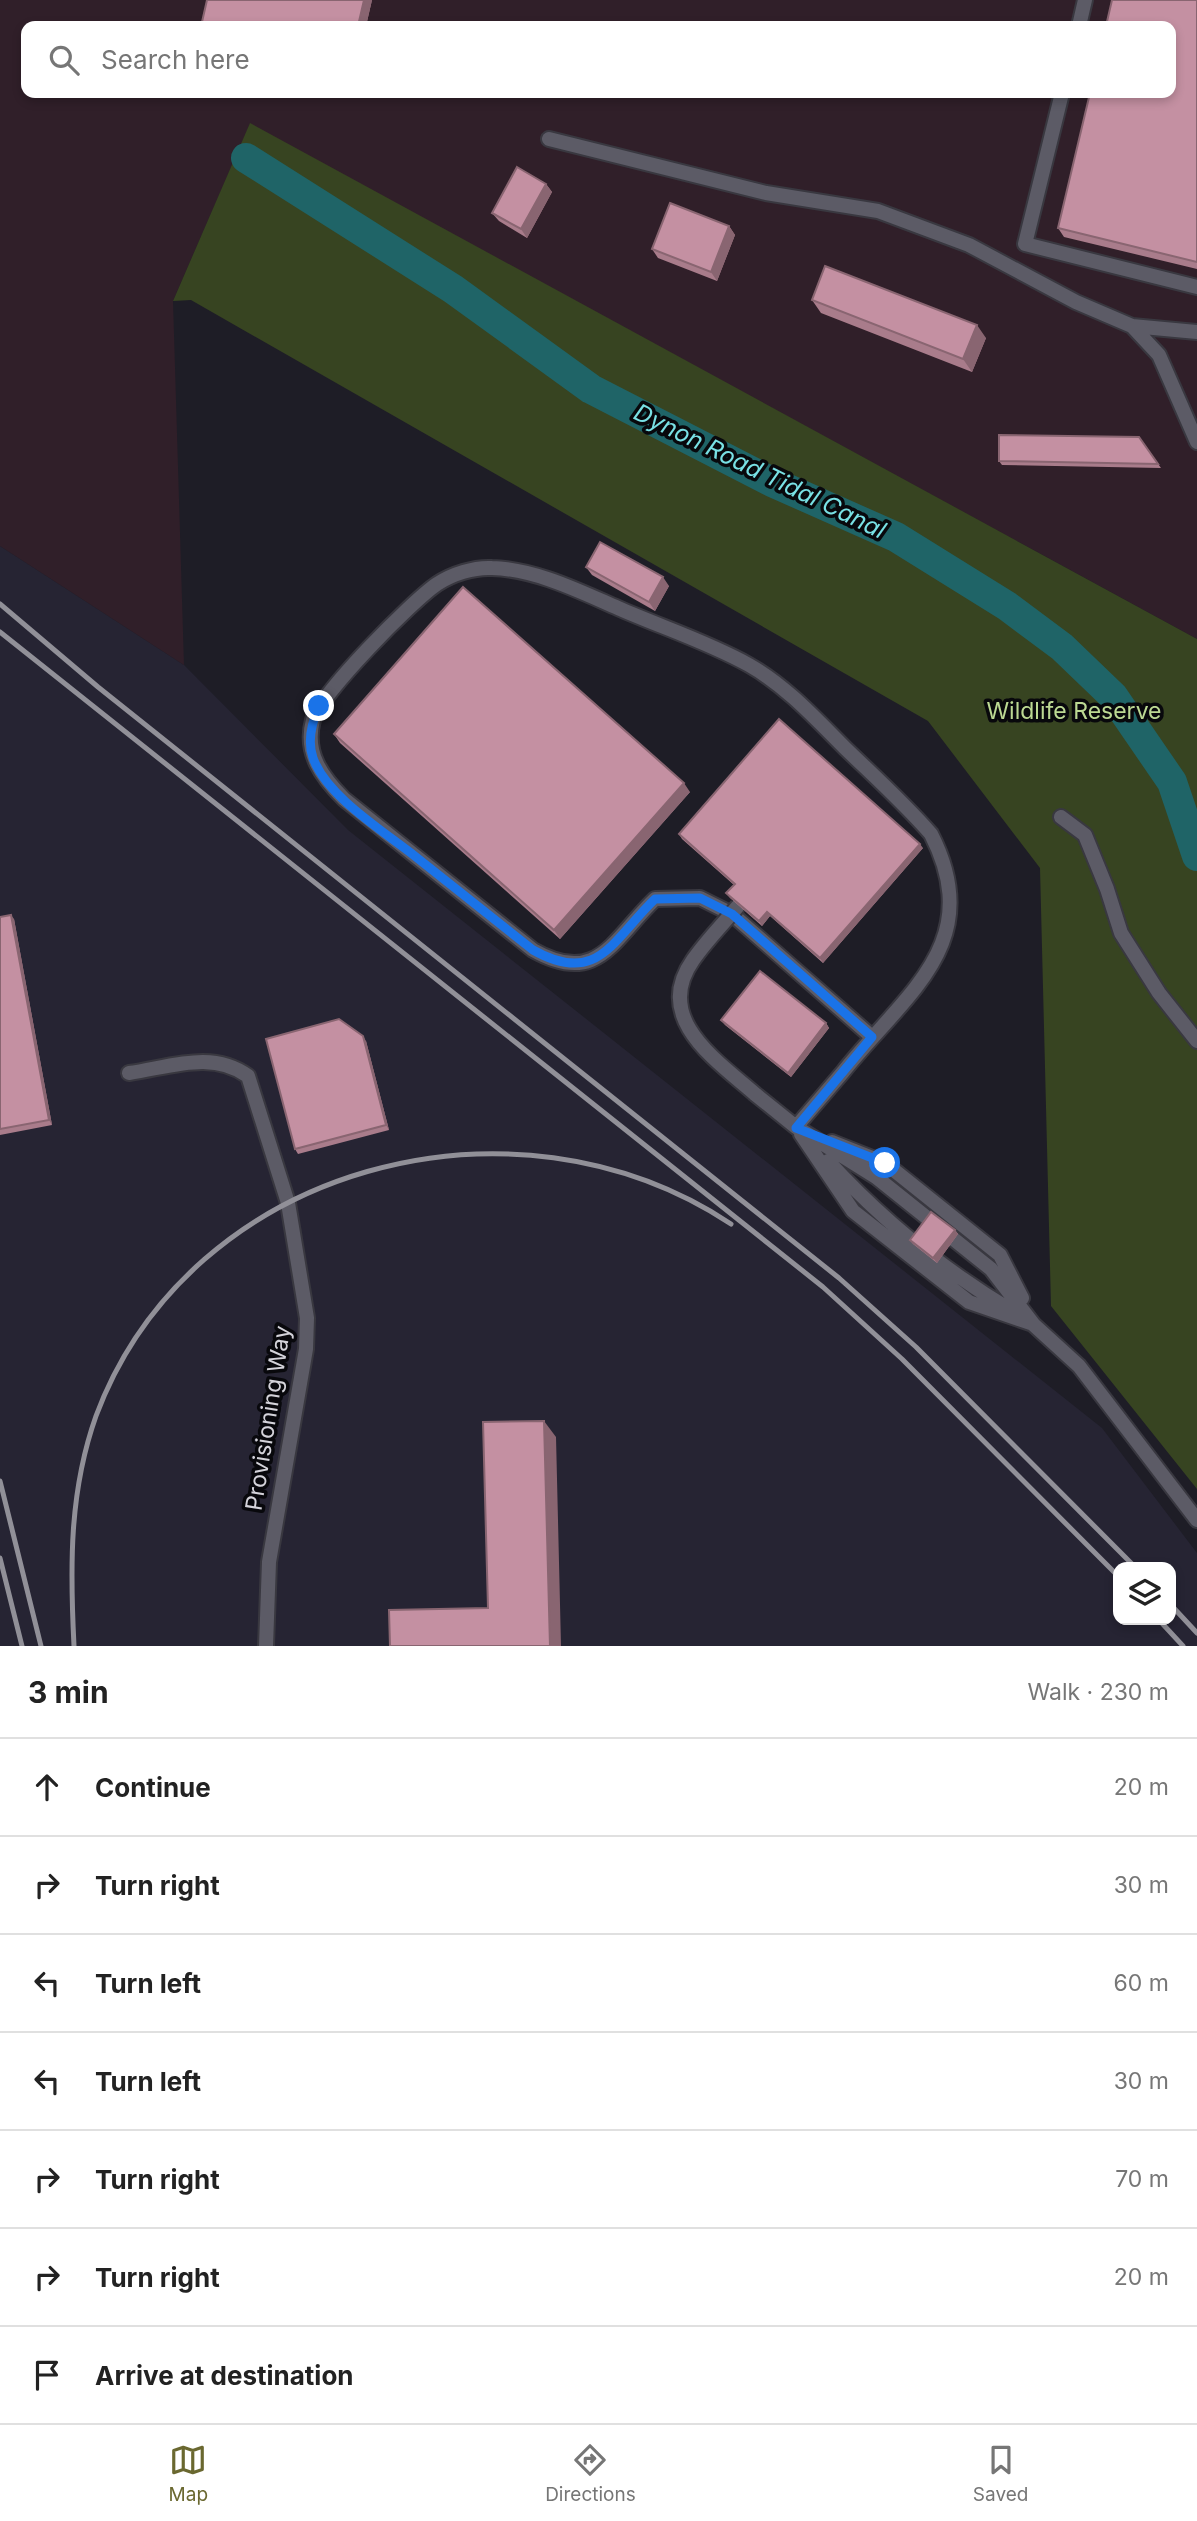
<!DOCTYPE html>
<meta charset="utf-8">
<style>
body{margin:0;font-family:Inter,sans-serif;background:#f2f2f2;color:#222}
.controls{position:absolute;right:21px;bottom:21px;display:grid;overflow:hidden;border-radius:14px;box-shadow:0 4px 10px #0003}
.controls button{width:63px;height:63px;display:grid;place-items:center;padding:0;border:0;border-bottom:2px solid #e0e0e0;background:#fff;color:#222;font:35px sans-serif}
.stop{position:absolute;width:21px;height:21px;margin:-16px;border:5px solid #1a73e8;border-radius:50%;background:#fff}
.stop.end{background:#1a73e8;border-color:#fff;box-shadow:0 2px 7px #0008}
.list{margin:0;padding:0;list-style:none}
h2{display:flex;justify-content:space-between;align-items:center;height:91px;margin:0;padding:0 28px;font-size:30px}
h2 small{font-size:23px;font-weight:400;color:#767676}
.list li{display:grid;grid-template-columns:46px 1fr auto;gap:21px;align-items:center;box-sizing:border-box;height:98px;padding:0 28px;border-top:2px solid #e0e0e0}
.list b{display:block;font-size:26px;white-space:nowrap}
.list em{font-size:23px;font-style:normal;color:#767676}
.icon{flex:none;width:38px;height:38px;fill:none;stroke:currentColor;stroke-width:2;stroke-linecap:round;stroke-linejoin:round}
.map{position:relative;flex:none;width:1197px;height:1646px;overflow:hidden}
.search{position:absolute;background:#fff;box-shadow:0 4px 10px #0003;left:21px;right:21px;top:21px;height:77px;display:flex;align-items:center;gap:18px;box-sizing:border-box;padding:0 24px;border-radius:14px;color:#767676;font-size:26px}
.sheet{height:777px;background:#fff}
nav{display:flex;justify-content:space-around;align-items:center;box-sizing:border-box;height:98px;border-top:2px solid #e0e0e0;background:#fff;font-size:19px;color:#767676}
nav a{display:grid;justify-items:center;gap:4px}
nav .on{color:#6a6830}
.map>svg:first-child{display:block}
</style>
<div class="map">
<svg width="1197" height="1646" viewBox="0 0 1197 1646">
<rect width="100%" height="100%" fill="#1e1d26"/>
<!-- built -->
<path fill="#262433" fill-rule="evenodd" d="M0,546L184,665L348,830L1102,1428L1197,1553V1646H0ZM1118,1567H1171V1620H1118Z"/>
<!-- industrial -->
<path fill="#301f29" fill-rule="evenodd" d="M0,0H1197V639L250,124L173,301L184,665L0,546ZM26,26H1171V93H26Z"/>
<!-- green -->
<path fill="#374421" d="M250,123L1197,639V1489L1051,1306L1040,868L928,721L191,300L173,301Z"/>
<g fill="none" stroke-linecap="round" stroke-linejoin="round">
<!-- canal -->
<path stroke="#1f6467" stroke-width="30" d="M246,158L453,289L591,389L772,482L896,537L1007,606L1062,647L1113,696L1172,782L1197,856"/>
<!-- lane casing -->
<g stroke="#393840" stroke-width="18">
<path id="lane" d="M1079,26L1085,0
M1062,93L1025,244L1197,287
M549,139L766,193L878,211L969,245L1076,302L1132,326L1159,355L1197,442
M1132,326L1197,332
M1061,817L1085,835L1107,889L1121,933L1159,993L1197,1041
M129,1073C171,1067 212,1050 248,1076L288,1203L307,1318L306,1349L269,1562L266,1646
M755,1094L796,1127L876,1177L991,1269L1034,1325L1079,1366L1197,1520
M796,1127L843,1072C906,993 987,943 931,834C904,803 874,776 845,748C815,718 786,686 749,665C708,642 661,627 618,608C579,591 535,569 492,568C474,567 452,574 437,584C412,601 320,694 313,720C304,753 322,777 344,799L533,950C598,987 613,939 655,899L700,898L732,914L872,1037
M801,1134L853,1211L969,1302L1033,1324
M832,1142L885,1163L1000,1255L1022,1298
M828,1161C881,1219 945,1271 1012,1311"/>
</g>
<!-- lane -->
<use href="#lane" stroke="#5c5b66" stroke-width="14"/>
<!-- rail -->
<path stroke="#919098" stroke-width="5" d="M0,604L98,687L839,1278L916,1347L1135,1567
M0,632L823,1287L902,1359L1118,1576
M0,1481L41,1646
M0,1558L22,1646
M1171,1605L1197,1633
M1159,1620L1183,1646
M74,1646C70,1567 69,1492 96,1416C190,1164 514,1080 731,1224"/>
<!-- lane-bridge casing -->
<g stroke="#393840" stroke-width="18" stroke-linecap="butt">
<path id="lane-bridge" d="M738,906C723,924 706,941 693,960C652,1018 716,1060 755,1094"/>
</g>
<!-- lane-bridge -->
<use href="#lane-bridge" stroke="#5c5b66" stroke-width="14"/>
</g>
<!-- wall -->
<path fill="#a97c8b" d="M207,0H372L366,26H205L202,22Z
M1197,0V269L1064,237L1058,228Z
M546,184L552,192L527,238L499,221L492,213Z
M729,226L735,235L717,281L658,258L652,249Z
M812,300L986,338L972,372L821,313Z
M1139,437L1161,468L1002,465L999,461Z
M586,567L669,586L655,611L592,575Z
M334,734L690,792L560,939L340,743Z
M679,834L923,848L823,963L770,916L762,926L730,898L726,893L734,885L682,839Z
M0,917L14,919L52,1125L0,1135Z
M721,1020L826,1023L829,1028L791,1077L725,1025Z
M366,1041L389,1130L298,1154L295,1149Z
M955,1230L958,1234L937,1263L913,1244L910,1240Z"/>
<!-- shaded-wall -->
<path fill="#896571" d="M364,0H372L366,26H358Z
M546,184L552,192L527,238L521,229Z
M729,226L735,235L717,281L711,272Z
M977,325L986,338L972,372L963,359Z
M663,577L669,586L655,611L649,602Z
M684,783L690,792L560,939L554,930Z
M920,844L923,848L823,963L820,958Z
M767,912L770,916L762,926L759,921Z
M11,915L14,919L52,1125L49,1120Z
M826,1023L829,1028L791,1077L788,1073Z
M363,1036L366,1041L389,1130L386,1125Z
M955,1230L958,1234L937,1263L933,1258Z
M544,1421L556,1437L561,1646H550Z"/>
<!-- building -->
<path fill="#c490a2" stroke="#896571" stroke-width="2" d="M207,0H364L358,26H219L202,22Z
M1112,0H1197V262L1058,228L1090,93H1171V26H1106Z
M517,167L546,184L521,229L492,213Z
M670,203L729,226L711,272L652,249Z
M825,266L977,325L963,359L812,300Z
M999,435L1139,437L1158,464L999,461Z
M600,542L663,577L649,602L586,567Z
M463,587L684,783L554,930L334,734Z
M779,719L920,844L820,958L767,912L759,921L726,893L735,884L679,834Z
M11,915L49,1120L0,1129V917Z
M760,971L826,1023L788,1073L721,1020Z
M339,1019L363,1036L386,1125L295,1149L266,1039Z
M931,1212L955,1230L933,1258L910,1240Z
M544,1421L550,1646H390L389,1610L488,1608L483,1422Z"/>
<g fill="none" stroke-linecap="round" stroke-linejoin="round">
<!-- route -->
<path stroke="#1a73e8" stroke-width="9" d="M319,706C312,722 307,741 313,758C327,797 385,832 416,857C455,888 494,919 533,950C598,987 613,939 655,899L700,898L732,914L872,1037L796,1128L885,1163"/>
</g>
<g text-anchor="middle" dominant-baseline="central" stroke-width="7" stroke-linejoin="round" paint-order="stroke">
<!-- park labels -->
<g font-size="23" fill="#bcd993" stroke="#08080c">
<text x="1074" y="711">Wildlife Reserve</text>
</g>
<!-- street labels -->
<g font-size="23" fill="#d4d3da" stroke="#08080c">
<text transform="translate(268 1418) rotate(-81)">Provisioning Way</text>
</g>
<!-- water labels -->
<g font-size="24" font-style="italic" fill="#79e1e5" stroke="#08080c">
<text transform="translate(760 471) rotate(26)">Dynon Road Tidal Canal</text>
</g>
</g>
</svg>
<div class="controls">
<button><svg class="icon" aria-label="layers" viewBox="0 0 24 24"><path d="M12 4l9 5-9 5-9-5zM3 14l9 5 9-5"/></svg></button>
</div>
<div class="stop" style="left:885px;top:1163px"></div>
<div class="stop end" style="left:319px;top:706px"></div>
<div class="search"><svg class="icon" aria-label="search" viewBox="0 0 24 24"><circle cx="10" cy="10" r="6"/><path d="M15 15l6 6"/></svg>Search here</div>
</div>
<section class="sheet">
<h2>3 min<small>Walk · 230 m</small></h2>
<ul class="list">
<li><svg class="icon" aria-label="ahead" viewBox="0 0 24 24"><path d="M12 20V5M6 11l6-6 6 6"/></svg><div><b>Continue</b></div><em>20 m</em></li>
<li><svg class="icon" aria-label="right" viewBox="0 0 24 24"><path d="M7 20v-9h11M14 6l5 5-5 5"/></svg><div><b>Turn right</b></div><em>30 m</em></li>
<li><svg class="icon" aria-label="left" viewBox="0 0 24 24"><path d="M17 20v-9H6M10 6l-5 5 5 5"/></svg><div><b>Turn left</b></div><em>60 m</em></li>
<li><svg class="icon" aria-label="left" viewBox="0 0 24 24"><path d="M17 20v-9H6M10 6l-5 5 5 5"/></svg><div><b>Turn left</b></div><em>30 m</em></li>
<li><svg class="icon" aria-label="right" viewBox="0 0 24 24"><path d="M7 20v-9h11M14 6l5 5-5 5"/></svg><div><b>Turn right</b></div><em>70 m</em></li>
<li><svg class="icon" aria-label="right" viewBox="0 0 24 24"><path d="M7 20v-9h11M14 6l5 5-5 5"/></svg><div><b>Turn right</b></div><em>20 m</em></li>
<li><svg class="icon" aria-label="arrive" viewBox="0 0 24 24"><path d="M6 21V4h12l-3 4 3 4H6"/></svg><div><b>Arrive at destination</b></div></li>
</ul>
</section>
<nav>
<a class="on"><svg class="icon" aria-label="map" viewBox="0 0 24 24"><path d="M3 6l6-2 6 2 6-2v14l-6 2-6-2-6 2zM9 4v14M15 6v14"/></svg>Map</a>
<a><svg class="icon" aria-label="directions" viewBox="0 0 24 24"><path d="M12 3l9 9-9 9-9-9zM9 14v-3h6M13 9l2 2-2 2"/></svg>Directions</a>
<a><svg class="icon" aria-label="saved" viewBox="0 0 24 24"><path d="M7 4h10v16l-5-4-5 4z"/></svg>Saved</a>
</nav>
